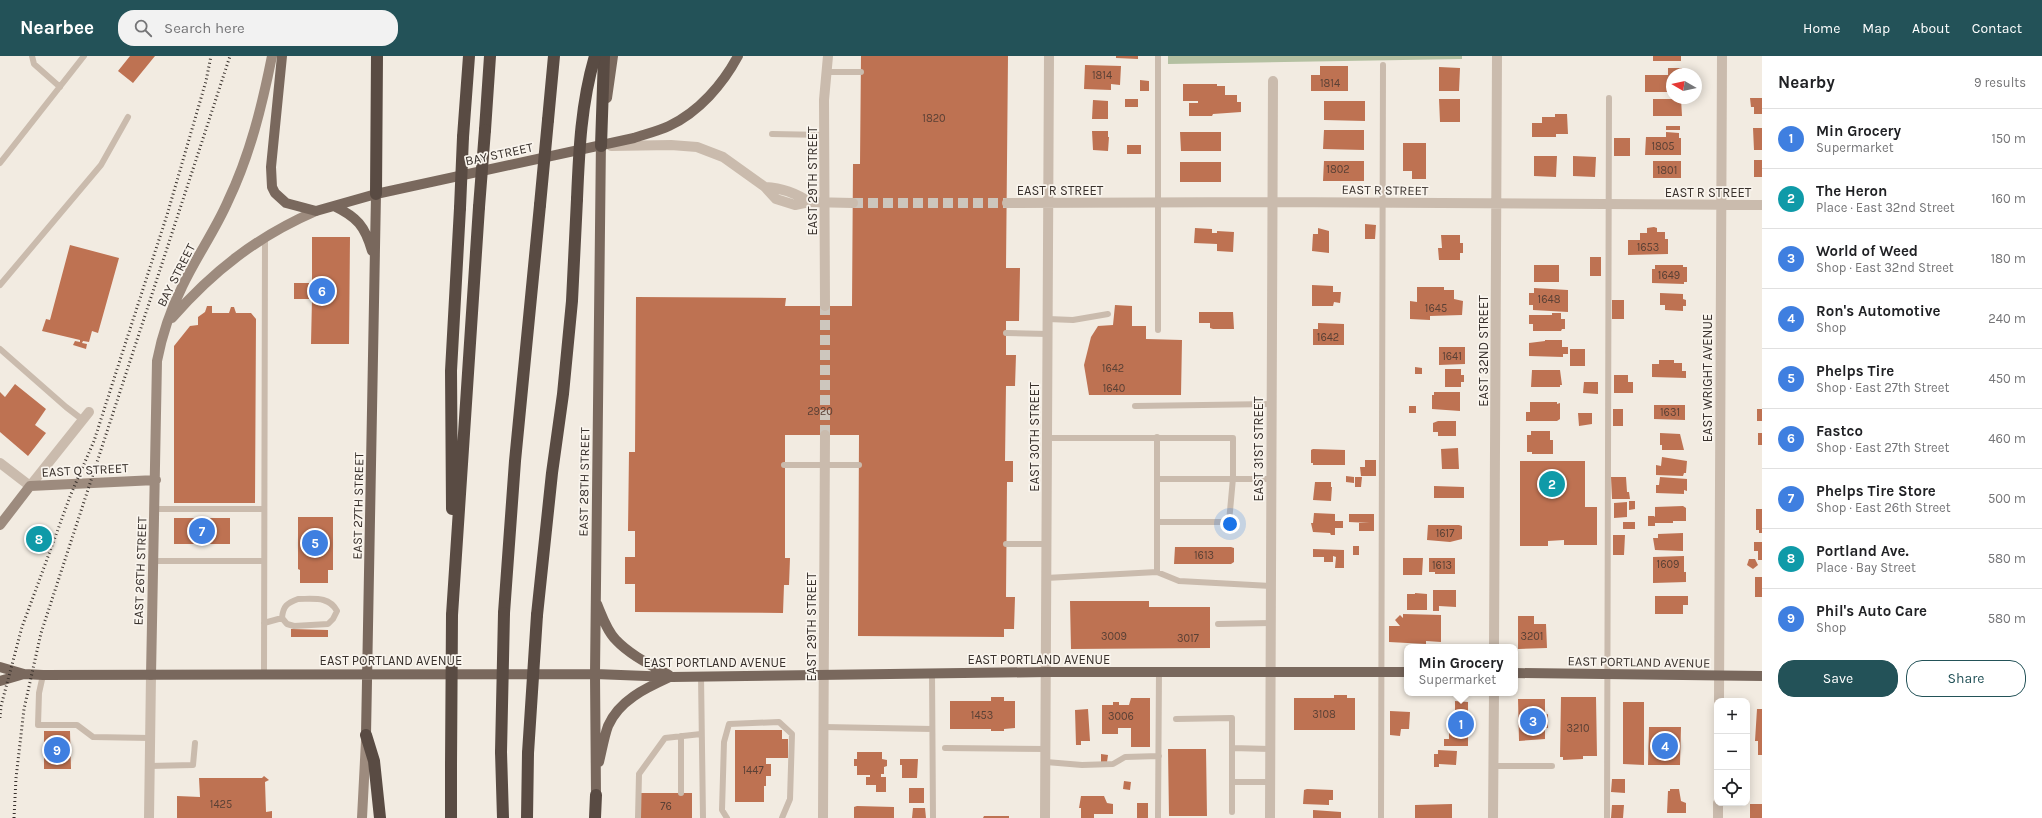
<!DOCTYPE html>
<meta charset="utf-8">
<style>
body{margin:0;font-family:Karla,sans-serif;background:#f2f2f2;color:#202124}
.controls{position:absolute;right:12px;bottom:12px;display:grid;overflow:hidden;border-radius:8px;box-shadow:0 2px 10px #0003}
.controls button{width:36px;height:36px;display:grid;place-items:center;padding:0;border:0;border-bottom:1px solid #e0e0e0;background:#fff;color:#202124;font:20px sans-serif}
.compass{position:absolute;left:1666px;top:12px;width:36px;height:36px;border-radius:50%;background:#fff;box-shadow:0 2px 10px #0003;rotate:279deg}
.you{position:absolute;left:1230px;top:468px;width:14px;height:14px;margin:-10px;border:3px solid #fff;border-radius:50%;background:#1a73e8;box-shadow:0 0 0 6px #1a73e833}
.badge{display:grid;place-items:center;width:26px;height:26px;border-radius:50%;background:#235258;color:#fff;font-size:13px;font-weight:700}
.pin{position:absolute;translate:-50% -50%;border:2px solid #fff;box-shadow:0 1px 4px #0006}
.popup{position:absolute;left:1404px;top:588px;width:114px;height:52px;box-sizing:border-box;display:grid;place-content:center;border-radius:8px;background:#fff;filter:drop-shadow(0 1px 3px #0005);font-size:13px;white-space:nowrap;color:#757577}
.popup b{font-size:15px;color:#202124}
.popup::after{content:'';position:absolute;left:50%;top:100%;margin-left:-8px;border:8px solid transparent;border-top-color:#fff}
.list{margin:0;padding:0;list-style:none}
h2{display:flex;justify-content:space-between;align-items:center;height:52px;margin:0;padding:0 16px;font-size:17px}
h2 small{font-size:13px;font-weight:400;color:#757577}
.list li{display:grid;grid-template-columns:26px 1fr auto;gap:12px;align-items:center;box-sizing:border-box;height:60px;padding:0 16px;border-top:1px solid #e0e0e0}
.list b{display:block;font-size:15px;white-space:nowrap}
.list p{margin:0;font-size:13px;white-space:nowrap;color:#757577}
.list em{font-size:13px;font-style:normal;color:#757577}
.actions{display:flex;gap:8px;padding:12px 16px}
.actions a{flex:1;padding:9px 0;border:1px solid #235258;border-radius:16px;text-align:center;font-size:14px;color:#235258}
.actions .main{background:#235258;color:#fff}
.icon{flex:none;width:22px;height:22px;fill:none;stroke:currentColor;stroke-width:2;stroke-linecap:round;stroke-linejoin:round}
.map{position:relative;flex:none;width:1762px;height:762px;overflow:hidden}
header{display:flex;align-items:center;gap:24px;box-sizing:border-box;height:56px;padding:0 20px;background:#235258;color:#fff}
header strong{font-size:19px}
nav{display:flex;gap:22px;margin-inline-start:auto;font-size:14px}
.search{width:280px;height:36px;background:#f2f2f2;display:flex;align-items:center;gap:10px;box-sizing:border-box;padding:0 14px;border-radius:16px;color:#757577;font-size:15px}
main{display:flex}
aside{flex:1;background:#fff}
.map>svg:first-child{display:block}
</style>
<header>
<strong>Nearbee</strong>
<div class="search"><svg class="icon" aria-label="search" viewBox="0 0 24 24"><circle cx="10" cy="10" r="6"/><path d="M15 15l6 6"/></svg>Search here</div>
<nav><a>Home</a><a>Map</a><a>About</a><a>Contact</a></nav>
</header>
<main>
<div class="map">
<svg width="1762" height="762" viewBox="0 0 1762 762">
<rect width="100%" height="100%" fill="#f2ebe1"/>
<!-- green -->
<path fill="#b4c0a1" d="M1168,0H1462V3L1168,8Z"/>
<!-- building -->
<path fill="#be7252" d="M130,0H155L133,27L118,15Z
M861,0H1008L1006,212H1020L1019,265H1006V299H1016L1015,330H1006L1005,405H1013V426H1007L1006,541H1015L1014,573H1004V581L858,580L859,379H785V502H790L789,529H784L783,557L635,556V528H625V501H635V475H628L629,396H635L636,241L786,242L785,250H852L853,108H860Z
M1116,0H1138V3L1116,2Z
M1653,0H1681V5H1653Z
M1085,9L1121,10L1120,29L1111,28V34L1084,33Z
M1320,10H1348V35H1311V19H1320Z
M1439,11L1460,12L1459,35H1439Z
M1668,12H1682V18H1672V36H1645V19H1668Z
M1140,24L1149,25V35H1140Z
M1183,28H1217V30H1225V39H1237V46H1241V56L1213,58L1212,60H1189V47H1198V45H1183Z
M1750,42H1762V58H1754V51H1751Z
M1125,43H1138V51H1125Z
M1439,43H1460V66H1440Z
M1653,43H1681L1682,60H1653Z
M1093,44L1108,45V63H1092Z
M1324,45H1365V65L1324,64Z
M1555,58H1567L1568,78H1556V81H1532V67H1542V61H1555Z
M1666,70H1680V74H1666Z
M1753,72H1762V94H1754Z
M1324,74H1364V94L1323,93Z
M1092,75H1108V81H1109L1108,95L1093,94Z
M1180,76H1221V95H1181Z
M1666,76L1679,77V82H1681V99H1645L1646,81H1666Z
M1614,82H1630V100H1614Z
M1403,87H1426V123H1412V115H1403Z
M1127,89H1141V98H1127Z
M1534,100H1557L1556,121L1534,120Z
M1573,100L1596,101L1595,121L1573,120Z
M1754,104H1762V121H1754Z
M1324,105H1364V125H1323Z
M1653,105H1681V122H1653Z
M1180,106H1221V126H1180Z
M1365,168L1376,169L1375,183H1365Z
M1654,171L1657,172V176H1665V183H1668V198L1628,199V184H1640V177H1647V172Z
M1195,172L1212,173V177H1217V175L1234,176L1233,196L1217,195V188L1194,187Z
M1318,172L1329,175V197L1312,195L1313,178H1318Z
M1441,179H1460V187H1463V197H1460V204H1439L1438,192H1442Z
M312,181H350L349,288H311L312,243H294V227H312Z
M70,189L119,202L98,277L92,275L89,286L83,285L82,287L87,288L86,293L73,289L75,285L80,286V284L42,275L46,263L50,264Z
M1590,201H1601V220H1590Z
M1534,209H1559V226H1534Z
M1655,209H1683V211H1687V226H1684V228L1652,227V213H1655Z
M1312,229L1333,230V236H1341L1340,247L1334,246L1333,250H1312Z
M1417,231H1444V234H1454V243L1463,245L1462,259L1430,260V264L1410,263V245L1417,246Z
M1534,232L1568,234V256L1533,254V249H1529V237H1534Z
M1660,237L1683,238V243L1686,244V250H1683V255L1665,254V249H1660Z
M1612,244H1624V263H1612Z
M1115,249L1132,250V270H1146V283L1182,284L1181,339H1089L1084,309L1091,281L1098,270L1113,269Z
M207,250H212V257H229L231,251H234L236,257H251L256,263L255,447H174V290L190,270L198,269V261L205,256Z
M1199,256H1233L1234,273H1213L1210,272V267H1199Z
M1552,257H1561V263H1565V273H1562L1561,275H1533V268H1529V259H1552Z
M1318,267L1344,268V289H1313V273H1318Z
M1545,284H1562V291H1568V298H1563V301L1529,300V287L1545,285Z
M1439,291H1465V308L1439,309Z
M1570,293H1585V310H1570Z
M1659,304H1674V307H1682V315H1686V322L1652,321V308H1659Z
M1415,311L1422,312V318H1415Z
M1445,313H1461V319H1464V326H1461V331H1445Z
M1532,314H1560L1562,329H1560V331H1531Z
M1614,319H1628V326H1633V337H1614Z
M1584,326H1598V338L1583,337Z
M15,328L46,353L35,369L46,377L28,400L0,376V336L5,341Z
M1434,336H1460V355L1432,353V339H1434Z
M1530,346H1557V348L1560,347V363L1557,365H1526V356H1530Z
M1654,349H1685V364L1654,363Z
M1409,350H1416V357H1409Z
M1613,353H1623V370H1613Z
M1757,353H1762V365H1757Z
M1578,357H1592V368L1579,370Z
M1438,365H1456V380H1438V376H1433V367Z
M1531,375H1550V384H1553V398H1532V396H1527V379H1531Z
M1660,377L1680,378L1684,394H1662V389H1660Z
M1758,377H1762V389H1758Z
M1458,392L1459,413H1442L1441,393Z
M1313,393L1345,394V409H1313V407H1311V394Z
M1662,401L1687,405L1686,417H1684L1683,420L1656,419V409L1661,410Z
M1365,404H1376V420H1361L1360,411H1365Z
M1520,405H1585V451H1597V489H1564V484L1548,485V490H1520Z
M1346,420L1354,421V427L1346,426Z
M1355,421H1362L1361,431H1355Z
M1611,421H1626L1627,436H1629L1630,443H1612Z
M1660,421L1687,423V435L1684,434V438L1656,437V429H1659Z
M1315,426H1331V431H1332L1331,445L1313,444Z
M1434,430L1464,431V442H1434Z
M1629,445H1635V453L1629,454Z
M1627,446V461L1614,462V447Z
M1683,450L1686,452V465H1673V467H1655V470H1648V460H1654L1655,461V451Z
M1756,453H1762V477H1759V474H1756Z
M1314,457L1335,458V465H1343V472H1335V479H1331L1330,477L1313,476L1311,467H1313Z
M1349,458H1374V475H1359V467H1370L1349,466Z
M298,461H333V514H328V527H300V514L298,513Z
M174,462H230V488H174Z
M1623,466H1635V473H1623Z
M1428,469H1459L1462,470V483L1450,486L1427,484Z
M39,477L44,480L39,489L34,486Z
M1683,477V495L1655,494L1653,482H1658V478Z
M1613,479H1625L1624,499H1613Z
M1754,486H1762V504H1758V495H1754Z
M1353,490H1359V499H1353Z
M1175,491H1231L1234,492V506L1231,508H1174Z
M1313,493L1344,494V512H1335L1336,501L1333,500V506H1324V501H1313Z
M1684,500V516H1686V526L1653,527V501Z
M1403,502H1423L1422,519H1403Z
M1429,502H1455V518H1435V516H1429Z
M1749,503H1755L1758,509L1753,513L1747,509Z
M1755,521H1762V541H1755Z
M1433,534H1456V551L1439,550V555H1433Z
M1415,537L1427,538V554H1407V538H1415Z
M1655,540H1688V549H1683V558H1655Z
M1070,545H1149V551H1210V592L1071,593Z
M1403,558L1441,559V586L1426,585V588L1389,586V570H1400L1395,564L1400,559L1403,562Z
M1518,560H1534V568H1546L1547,592L1518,593Z
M291,573L328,574V581H291Z
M1334,639H1347V642H1355V674H1294V642H1334Z
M991,641H1004V645H1015V672L1004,673V675H991V673H950V645H991Z
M1561,641H1596L1597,700H1583V703L1563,704V701H1560Z
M1131,642H1150V691H1131V672H1118V678H1102V649H1113V646H1119V649H1129Z
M1518,643H1545V659L1548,658V672H1545V683L1519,685Z
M1455,645L1468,646V690H1444V683H1449V669H1454V666H1451V658H1455Z
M1623,646H1644V709L1623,708Z
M1088,653L1090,685H1081V689H1076L1075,654Z
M1757,653H1762V699H1758V685H1755Z
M1390,655L1410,656L1409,673H1401L1400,680L1390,679Z
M1649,671H1681L1680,709H1648Z
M735,674H782V683H788V702H766V708H771V720H766V730H764V746H735Z
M44,675H70L71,713H44Z
M1168,693H1206L1207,760H1169Z
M1438,694L1457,695L1456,709L1439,708V711H1434V698H1438Z
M857,696H882V703L887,704V710L884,711V718H881V721H886V736H876V729H866V721H870V719H857V710H854V703H857Z
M1101,698L1108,699L1107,706H1101Z
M900,703H918L917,722H902V709H900Z
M264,720L269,724L265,726L266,756L272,755V762H177V740L200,741L199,722H262Z
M1612,723H1625V737L1611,736Z
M1124,725L1131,726L1130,734L1123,733Z
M909,732H924V747H909Z
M1307,733L1333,734V744H1329V749L1303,748L1304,734Z
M1670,733H1679L1681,745L1686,747V757H1667L1668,735H1670Z
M640,737H692V762H640Z
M1081,740H1104L1107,747L1113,748V758H1094V762H1081V752H1079Z
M1137,747H1148V762H1137Z
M1452,748V762H1415V749Z
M1750,748H1762V762H1750Z
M1612,749H1624L1623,762H1611Z
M857,750L894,751V762H854V751Z
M913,752H925L926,762H912Z
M1313,754L1341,756V762H1313Z
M984,760H1009V762H983Z"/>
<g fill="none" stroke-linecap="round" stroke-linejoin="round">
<!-- street-tunnel -->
<path stroke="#cdc6bd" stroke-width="10" stroke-dasharray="10 5" stroke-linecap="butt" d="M853,147H1007
M825,379V250"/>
<!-- lane -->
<path stroke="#cabbad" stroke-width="6" d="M32,0L34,8L60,31
M826,16H861
M772,78L825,79
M0,107L84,0
M0,229L101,109L128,61
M1048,263L1073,264L1108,258
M1158,274V0
M1006,277L1048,278
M0,293L66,351L83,364
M1135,350L1271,348
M1157,381V516
M1047,382H1233V422L1229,466H1157
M784,409H859
M1157,423H1271
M155,453H264
M1006,488H1047
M154,505H264
M1046,522L1157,516L1179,525L1271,530
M298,543C314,543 329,540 337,555L333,563L328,568L294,570L287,568L282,562C283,550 287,547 298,543Z
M264,567L282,562
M1218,568L1271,567
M932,617L933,762
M264,618L265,181
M43,619L39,637L38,669H77L93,681L150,682
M701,620L703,762
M1176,663L1232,662V756
M824,671L932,673
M681,680V737
M945,692L1046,693
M1232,692L1270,693
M1046,706L1082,709L1113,708L1125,701L1159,700
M149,710L193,709L195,687
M1493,710H1552
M1232,726H1270
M638,762L639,718L665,682L701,678
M727,762L722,754L724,686L729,668L779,666L792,678L790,743L782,762
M1158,762L1159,615
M1381,762L1383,9
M1607,762L1609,42"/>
<!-- street -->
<path stroke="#cabbad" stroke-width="10" d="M611,90L671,89L697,91L723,101L765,131L776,143L795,149L809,146L853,147
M765,131C781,132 795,136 809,146
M1007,147L1272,146L1762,149
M825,250L824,44L828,0
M0,407L30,430L89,356
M1494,591L1497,0
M1719,645L1722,0
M149,762L151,619
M823,762L825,379
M1045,762L1049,0
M1270,762L1273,25
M1493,762L1494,637
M1718,762V747"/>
<!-- secondary -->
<path stroke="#9d8b7e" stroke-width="10" d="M172,262C213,215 258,180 316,155
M0,469L30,430L156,424
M151,619L157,305C162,279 170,255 182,231C196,201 215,175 228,145C250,99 262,50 272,0
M362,762L366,685"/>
<!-- primary -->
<path stroke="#79685d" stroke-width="10" d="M282,0L271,111L272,131L275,137L286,147L316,155L376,138L634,82C646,78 658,75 669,70C699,56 723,28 738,0
M607,42L613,0
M334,150C357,161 365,170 372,195
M597,548C602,560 607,575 616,584C630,599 651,609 669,619
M0,611L24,618L43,619L595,618L672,621L1046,616H1407
M1515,617L1762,620
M0,625L24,618
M366,679L376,138
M599,706C602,694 604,681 608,670C619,644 646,632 670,621
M596,739L595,618L601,83"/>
<!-- highway -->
<path stroke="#594b43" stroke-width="12" d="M548,64L554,0
M485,74L490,0
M463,81L469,0
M601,90L604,0
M376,138L377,0
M452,453L451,315L460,152
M504,557L515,405L540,149
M452,559L479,151
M537,559L552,417L563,338L572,245L577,143
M366,679L374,705L380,762
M501,696L503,762
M451,708V762
M527,762L528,697
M595,762L596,739"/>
<!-- rail -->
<path stroke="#38302b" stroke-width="3" stroke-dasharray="1 3" stroke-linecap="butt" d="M0,662L1,650L22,571L71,438L94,385L121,301L167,159L206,25L211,0
M14,762L16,722L24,653L41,577L230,0"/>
<!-- highway-bridge -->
<path stroke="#594b43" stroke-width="12" d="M577,143C579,95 581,47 595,0
M540,149L548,64
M479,151L485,74
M460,152L463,81
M501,696L504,557
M528,697L537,559
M451,708L452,559"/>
</g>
<g text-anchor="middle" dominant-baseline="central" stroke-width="3.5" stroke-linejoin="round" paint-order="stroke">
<!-- number labels -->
<g font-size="11" fill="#5a4035">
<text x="1102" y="19">1814</text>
<text x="1330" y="27">1814</text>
<text x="934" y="62">1820</text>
<text x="1663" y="90">1805</text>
<text x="1338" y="113">1802</text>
<text x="1667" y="114">1801</text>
<text x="1648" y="191">1653</text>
<text x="1669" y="219">1649</text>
<text x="1549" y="243">1648</text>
<text x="1436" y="252">1645</text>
<text x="1328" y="281">1642</text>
<text x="1452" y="300">1641</text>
<text x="1113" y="312">1642</text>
<text x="1114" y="332">1640</text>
<text x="820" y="355">2920</text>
<text x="1670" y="356">1631</text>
<text x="1445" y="477">1617</text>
<text x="1204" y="499">1613</text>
<text x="1668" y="508">1609</text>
<text x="1442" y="509">1613</text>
<text x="1114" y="580">3009</text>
<text x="1532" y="580">3201</text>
<text x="1188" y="582">3017</text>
<text x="1324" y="658">3108</text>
<text x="982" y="659">1453</text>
<text x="1121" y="660">3006</text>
<text x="1578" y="672">3210</text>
<text x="753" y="714">1447</text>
<text x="221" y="748">1425</text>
<text x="666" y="750">76</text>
</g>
<!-- street labels -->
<g font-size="13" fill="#38302b" stroke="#f9f4ed">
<text transform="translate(499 98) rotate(-12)">BAY STREET</text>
<text transform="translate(812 125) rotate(-90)">EAST 29TH STREET</text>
<text x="1060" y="134">EAST R STREET</text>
<text transform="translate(1385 134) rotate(1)">EAST R STREET</text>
<text x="1708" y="136">EAST R STREET</text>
<text transform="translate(176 219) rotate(-63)">BAY STREET</text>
<text transform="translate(1483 295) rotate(-90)">EAST 32ND STREET</text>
<text transform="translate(1707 322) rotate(-90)">EAST WRIGHT AVENUE</text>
<text transform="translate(1034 381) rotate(-90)">EAST 30TH STREET</text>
<text transform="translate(1258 393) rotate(-90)">EAST 31ST STREET</text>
<text transform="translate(85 414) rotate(-3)">EAST Q STREET</text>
<text transform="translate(584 426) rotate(-89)">EAST 28TH STREET</text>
<text transform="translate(358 450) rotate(-89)">EAST 27TH STREET</text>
<text transform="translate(140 515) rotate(-88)">EAST 26TH STREET</text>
<text transform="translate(811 571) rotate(-90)">EAST 29TH STREET</text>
<text x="1039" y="603">EAST PORTLAND AVENUE</text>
<text x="391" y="604">EAST PORTLAND AVENUE</text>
<text x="715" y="606">EAST PORTLAND AVENUE</text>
<text transform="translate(1639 606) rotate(1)">EAST PORTLAND AVENUE</text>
</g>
</g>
</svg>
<div class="controls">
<button>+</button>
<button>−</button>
<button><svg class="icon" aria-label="locate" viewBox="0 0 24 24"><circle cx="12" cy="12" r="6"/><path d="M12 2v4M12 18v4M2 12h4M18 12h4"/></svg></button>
</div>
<svg class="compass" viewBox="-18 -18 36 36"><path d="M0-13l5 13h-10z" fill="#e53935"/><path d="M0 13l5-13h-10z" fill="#757577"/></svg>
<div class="you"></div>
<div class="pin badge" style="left:1461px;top:668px;background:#3f7fe0">1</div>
<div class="popup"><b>Min Grocery</b>Supermarket</div>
<div class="pin badge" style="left:1552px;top:428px;background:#0f9aa8">2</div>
<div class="pin badge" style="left:1533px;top:665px;background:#3f7fe0">3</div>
<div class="pin badge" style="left:1665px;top:690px;background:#3f7fe0">4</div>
<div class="pin badge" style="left:315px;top:487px;background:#3f7fe0">5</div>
<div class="pin badge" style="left:322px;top:235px;background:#3f7fe0">6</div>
<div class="pin badge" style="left:202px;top:475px;background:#3f7fe0">7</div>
<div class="pin badge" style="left:39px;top:483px;background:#0f9aa8">8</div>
<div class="pin badge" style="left:57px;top:694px;background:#3f7fe0">9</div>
</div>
<aside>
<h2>Nearby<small>9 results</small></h2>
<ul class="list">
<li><span class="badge" style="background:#3f7fe0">1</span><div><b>Min Grocery</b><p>Supermarket</p></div><em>150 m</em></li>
<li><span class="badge" style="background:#0f9aa8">2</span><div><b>The Heron</b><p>Place · East 32nd Street</p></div><em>160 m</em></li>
<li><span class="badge" style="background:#3f7fe0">3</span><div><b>World of Weed</b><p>Shop · East 32nd Street</p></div><em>180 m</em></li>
<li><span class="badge" style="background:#3f7fe0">4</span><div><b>Ron's Automotive</b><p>Shop</p></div><em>240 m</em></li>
<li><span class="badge" style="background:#3f7fe0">5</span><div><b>Phelps Tire</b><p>Shop · East 27th Street</p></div><em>450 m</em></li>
<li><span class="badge" style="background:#3f7fe0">6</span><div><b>Fastco</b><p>Shop · East 27th Street</p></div><em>460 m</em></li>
<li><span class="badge" style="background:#3f7fe0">7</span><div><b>Phelps Tire Store</b><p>Shop · East 26th Street</p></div><em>500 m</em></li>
<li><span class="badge" style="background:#0f9aa8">8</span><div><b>Portland Ave.</b><p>Place · Bay Street</p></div><em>580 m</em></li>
<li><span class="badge" style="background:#3f7fe0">9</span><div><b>Phil's Auto Care</b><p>Shop</p></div><em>580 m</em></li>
</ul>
<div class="actions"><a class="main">Save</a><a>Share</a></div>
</aside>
</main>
